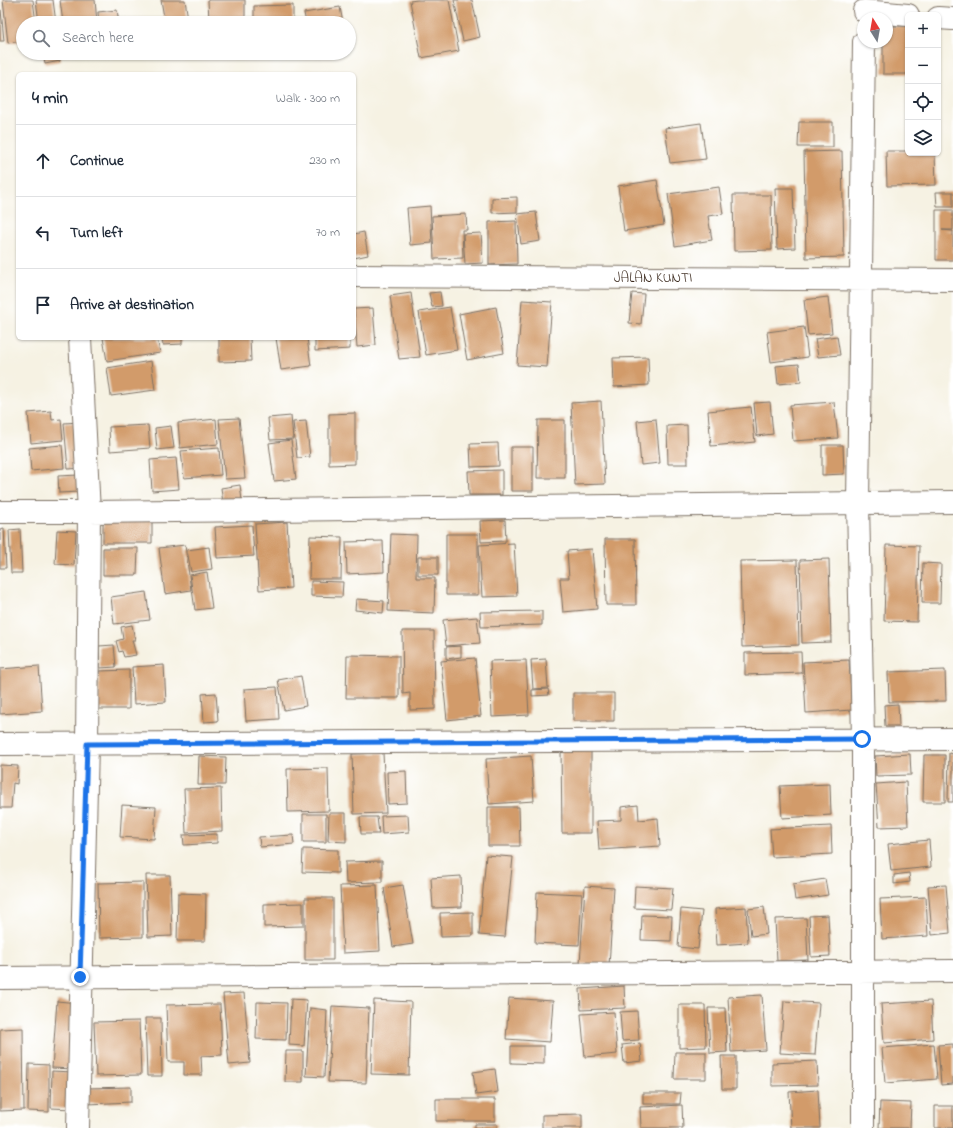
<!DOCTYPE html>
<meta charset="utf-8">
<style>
body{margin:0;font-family:"Indie Flower",sans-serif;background:#f2f2f3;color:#1f2937}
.controls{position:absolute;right:12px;top:12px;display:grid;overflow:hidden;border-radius:6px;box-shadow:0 1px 3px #0004}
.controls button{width:36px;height:36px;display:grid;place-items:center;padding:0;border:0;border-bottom:1px solid #e0e1e3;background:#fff;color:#1f2937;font:20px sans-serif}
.compass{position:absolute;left:857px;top:12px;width:36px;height:36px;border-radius:50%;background:#fff;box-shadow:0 1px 3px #0004;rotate:349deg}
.stop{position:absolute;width:12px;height:12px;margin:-9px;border:3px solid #1a73e8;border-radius:50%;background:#fff}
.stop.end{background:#1a73e8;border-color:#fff;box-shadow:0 1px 4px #0008}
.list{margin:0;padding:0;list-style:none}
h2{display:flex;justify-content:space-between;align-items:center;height:52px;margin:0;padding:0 16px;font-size:17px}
h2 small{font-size:13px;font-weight:400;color:#747a83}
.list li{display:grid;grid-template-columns:26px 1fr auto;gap:12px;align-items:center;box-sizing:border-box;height:72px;padding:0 16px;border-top:1px solid #e0e1e3}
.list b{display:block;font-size:15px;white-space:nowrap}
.list em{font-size:13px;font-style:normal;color:#747a83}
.icon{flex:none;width:22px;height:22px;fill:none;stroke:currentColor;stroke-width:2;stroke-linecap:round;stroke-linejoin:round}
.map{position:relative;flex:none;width:953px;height:1128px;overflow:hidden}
.search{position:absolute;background:#fff;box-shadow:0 1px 3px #0004;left:16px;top:16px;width:340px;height:44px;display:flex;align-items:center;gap:10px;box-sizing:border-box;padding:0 14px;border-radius:22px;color:#747a83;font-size:15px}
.panel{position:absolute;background:#fff;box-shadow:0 1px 3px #0004;left:16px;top:72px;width:340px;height:268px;border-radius:6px}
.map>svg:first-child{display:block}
</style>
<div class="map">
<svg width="953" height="1128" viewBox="0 0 953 1128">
<rect width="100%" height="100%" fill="#fff"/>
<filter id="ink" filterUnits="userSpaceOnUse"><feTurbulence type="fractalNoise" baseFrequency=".025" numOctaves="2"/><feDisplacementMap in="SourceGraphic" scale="8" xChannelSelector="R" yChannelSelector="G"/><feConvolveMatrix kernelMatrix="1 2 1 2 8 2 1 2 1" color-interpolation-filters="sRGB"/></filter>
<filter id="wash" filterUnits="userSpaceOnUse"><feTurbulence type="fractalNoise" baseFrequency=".012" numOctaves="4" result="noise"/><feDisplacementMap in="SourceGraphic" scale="16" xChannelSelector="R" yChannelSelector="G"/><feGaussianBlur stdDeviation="0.9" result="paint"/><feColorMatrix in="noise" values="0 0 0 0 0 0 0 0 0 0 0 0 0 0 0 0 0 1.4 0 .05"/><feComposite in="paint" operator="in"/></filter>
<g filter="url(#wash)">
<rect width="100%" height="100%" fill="#f6f2e3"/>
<g id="blocks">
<!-- building -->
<path fill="#d29b6b" d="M3,0H33L36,23H23V41L8,43Z
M36,0H53L56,23H39Z
M60,0H95L97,23H63Z
M161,0H185L188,19L165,23Z
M208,0H245V21H209Z
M417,0H449L459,51L421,58L410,1Z
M454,0H472L480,37L463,41Z
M293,5V23H254V6Z
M340,7L343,23H306L304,13Z
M0,10H1L4,41H0Z
M117,10L119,23H99L98,12Z
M887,26H908V74H883V42H887Z
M43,53H59L60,61L45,64Z
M216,53H247V55L216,56Z
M311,53H327V54L312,57Z
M799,122H833V147H798Z
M701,123L706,159L670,163L665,128Z
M842,151L844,257L806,258L804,152Z
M886,151H908V153H935L936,185L887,186Z
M657,180L664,225L624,231L618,186Z
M719,187L723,214L708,216L712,240L675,246L668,194Z
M775,188H793L795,248L777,249Z
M936,192H953V207H937Z
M733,195H771L772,250L734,251Z
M517,197V212L492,213V198Z
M430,206L432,243L410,245L407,208Z
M936,210H953V230H942L953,231V260H936Z
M536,212L540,241L521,244L517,214Z
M466,214L467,230H462L463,258L434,259L432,216Z
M516,221L517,264L489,265V222Z
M364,232L368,255L354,258V234Z
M481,233L483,263L465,264L463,234Z
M440,292L442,306L432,307L429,293Z
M411,293L420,357L399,359L390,296Z
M632,293L644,294L641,324L629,323Z
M828,297L832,333L808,335L804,300Z
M522,300L552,302L547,367L517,365Z
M450,307L457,350L426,355L419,312Z
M496,307L504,353L467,360L459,314Z
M373,308L376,345L357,347L354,309Z
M804,327L808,357L771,362L767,332Z
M837,336L840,355L818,357L815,339Z
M103,338H157L160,353L107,361Z
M162,338H182V344L163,345Z
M219,338H250L251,361L219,362Z
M276,338H307L311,366L281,370Z
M315,338H350V349L315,351Z
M648,357L649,385L614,387L613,358Z
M151,361L155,390L111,396L107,368Z
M799,364L801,382L778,384L776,366Z
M601,401L605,484L575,485L571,403Z
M770,402L773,434L757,436L754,403Z
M834,402L838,438L793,441L790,405Z
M751,407L755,442L711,446L708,411Z
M51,411L52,420L61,419L63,440L31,443L28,413Z
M355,413V464L329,465V414Z
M291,416L293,439L270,440L268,418Z
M239,418L245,478L225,479L219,419Z
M216,419L218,444L180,448L178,423Z
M656,419L660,463L641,465L637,421Z
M538,420H565V478H537Z
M306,421L310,457L297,458L293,422Z
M80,422L84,468L68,469L64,423Z
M148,425L150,448L110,451L109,427Z
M687,425L688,464H668L667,426Z
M171,426L174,448L157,450L155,428Z
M291,440L296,479L274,481L269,443Z
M498,443L499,466L471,467L470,444Z
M62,445L64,468L31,471L29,448Z
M822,445H843L844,474L822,475Z
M511,447H533V491H511Z
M219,448L221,475L184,478L181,451Z
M176,458L179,489L152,491L150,460Z
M502,470V495H469L468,471Z
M79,475V492L59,493L58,476Z
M240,485L242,500L223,503L221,488Z
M103,517H152V543H103Z
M505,520L506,541L481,542L480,521Z
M287,522L291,588L259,590L255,524Z
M252,525L254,556L217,558L215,527Z
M4,528L6,568H0V529Z
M20,529L22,573H11L9,530Z
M57,530L76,531L74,565L55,564Z
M391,534L417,535L416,578H435L434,613L388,611Z
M446,534H478V595H446Z
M310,536L342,537L341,579H309Z
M605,539H635L636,605H606Z
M383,541L384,572L347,574L346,542Z
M514,543L517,596L482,597L479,545Z
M185,545L191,590L165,594L159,548Z
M886,545L919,546L917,622L884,621Z
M209,547L212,569L191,572L187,550Z
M103,548H138L137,575H103Z
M592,549L597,609L563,612L560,578H569L567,551Z
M418,557H438V575H418Z
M829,559L831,642L802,643L800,560Z
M797,560L799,645L742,647L740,561Z
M923,563L941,564L940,603H922Z
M207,572L212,608L195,610L190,575Z
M311,581L343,582L342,597L311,596Z
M146,592L150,620L114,624L111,597Z
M356,599L384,601L383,613L355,610Z
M542,611V625L481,627L480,612Z
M477,617L480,643L446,646L443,620Z
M132,625L135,640H132L136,655L124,657L122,651L119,652L116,641L123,639L121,627Z
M402,631H434L435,709L410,710V693L403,694Z
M114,645L116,667L100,668L99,646Z
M461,646V657L446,659V647Z
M801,652L802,673L745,675V653Z
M347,655L399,656V698H346Z
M475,658L481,716L447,720L441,661Z
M546,659L548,688L533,689L531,660Z
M526,660L529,715L492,717L490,661Z
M849,660L852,710L806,713L803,662Z
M164,665L166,702L134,704L132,667Z
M39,666L42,711L0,714V669Z
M129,670V709H98L99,671Z
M945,670L946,701L889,702L888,672Z
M301,676L306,706L284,710L278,680Z
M277,687L279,719L246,721L244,689Z
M548,689L549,695L532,696V690Z
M216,693L218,721L204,722L202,694Z
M573,693H614V721H573Z
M898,704L899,726H885L884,705Z
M561,748H591V833H562Z
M383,753L386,813L354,814L352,754Z
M949,753L953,754V802H948Z
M910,754L911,775L876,776L875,756Z
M924,755H945V802H923Z
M199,756L226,757L225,785H198Z
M531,756L534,801L489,804L486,759Z
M0,765L18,766L17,784L13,783L11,808H0Z
M328,768L329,811L288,812L287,769Z
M406,771L407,803L388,804L387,772Z
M906,782L908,826L879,827L876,784Z
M830,784L831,815L782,818L780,786Z
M221,788L222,831L186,833L184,789Z
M122,805L156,807L154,839L120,837Z
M638,805L639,820L658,818L660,846L599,850L597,821L621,820V807Z
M488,807H519L520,846H488Z
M329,813H346V842L328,841Z
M303,814H326V842H303Z
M408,815L409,832L382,834L381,816Z
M360,817H377L379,834H361Z
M831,826L832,854L772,857L770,829Z
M217,834V843L184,845L183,835Z
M293,835L294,844L260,847L259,837Z
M929,840L931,867L891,871L888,844Z
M303,849L338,850V873L302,872Z
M486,855L513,857L505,937L479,935Z
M382,861V882L346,883L345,862Z
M909,873L910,882L894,884V875Z
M146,875H170L172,936L148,937Z
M461,876L462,907L433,908L431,878Z
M825,879L828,895L795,900L793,884Z
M143,882V937L99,938L98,883Z
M377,885L380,951L343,953L340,886Z
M403,885L413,944L393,947L384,888Z
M946,885L950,933L932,935L928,886Z
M585,886L614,888L609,966L580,964Z
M635,886L673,888L671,910L634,908Z
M537,892L582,894L579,945L535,943Z
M178,893L206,894L205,941H177Z
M926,897L928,936L882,939L880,899Z
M305,898H333V960H305Z
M303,903V926L264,927V904Z
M746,907L748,943L717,945L715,909Z
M764,907L767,934L751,936L748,909Z
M681,909L702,911L698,949L678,947Z
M473,912V936L441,937L440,913Z
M642,915L672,916L671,941L641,940Z
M828,915L830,956L811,957L809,916Z
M806,918L808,960L777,961L775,919Z
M624,986L625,1008L581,1010L580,989Z
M244,993L250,1063L229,1065L223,994Z
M762,995L766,1050L731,1052L728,997Z
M509,998L553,1001L550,1042L506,1039Z
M291,999L307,1000L304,1046L289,1045Z
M374,1000L411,1002L409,1075L371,1074Z
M57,1001L78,1003L74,1069L52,1068Z
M784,1001L819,1003L815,1055L780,1053Z
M931,1001L933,1039L884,1043L881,1004Z
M257,1002L287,1003L286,1040L256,1039Z
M220,1004L222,1055L201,1056L202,1075H184V1062H168L166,1005Z
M679,1005H705L706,1047L679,1048Z
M332,1006L369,1008L366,1083L328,1082Z
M310,1008L327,1010L324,1077L306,1076Z
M708,1008H725L727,1052L710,1053Z
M637,1011L639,1040L622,1041L620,1012Z
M614,1012L617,1054L585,1057L581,1014Z
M145,1018H161L162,1076H147Z
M139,1021L141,1075L96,1076L94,1022Z
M23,1028L24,1110L0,1111V1029Z
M640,1043L642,1061L624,1063L622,1045Z
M934,1044L937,1079L885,1083L882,1048Z
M953,1044V1084L941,1085L938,1045Z
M511,1046H544V1064L511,1063Z
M286,1051H303V1082H285Z
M675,1052H706V1079H674Z
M721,1056H736V1089H722Z
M817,1061L818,1085L772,1086V1063Z
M29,1064L49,1065V1112L28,1111Z
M495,1069L498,1092L476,1095L473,1072Z
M52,1071L73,1072V1109L51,1108Z
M131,1087V1102L88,1104L87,1088Z
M818,1090L820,1128H791L789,1092Z
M643,1093H681L680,1104H643Z
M436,1099H495V1121H436Z
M880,1102L911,1103L910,1128H879Z
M682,1105L683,1128H641L640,1107Z
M935,1106H953V1128H935Z
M582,1114V1128H542V1115Z
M475,1124H497V1128H475Z"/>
</g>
</g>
<g filter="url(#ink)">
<use href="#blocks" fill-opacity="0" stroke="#7c7063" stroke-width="1"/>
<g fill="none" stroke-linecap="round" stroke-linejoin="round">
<!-- minor casing -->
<g stroke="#7c7063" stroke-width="24">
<path id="minor" d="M864,11L908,15
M938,18L953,19
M354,276L953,280
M0,512H89L953,502
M0,744L953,739
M0,978L953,971
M78,1128L87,744L89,512L80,338
M863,1128V739L858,503L864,42"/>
</g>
<!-- minor -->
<use href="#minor" stroke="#fff" stroke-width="22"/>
</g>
</g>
<g fill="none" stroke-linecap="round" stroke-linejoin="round" filter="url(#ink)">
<!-- route -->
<path stroke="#1a73e8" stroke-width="5" d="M80,977L87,744L862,739"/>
</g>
<g text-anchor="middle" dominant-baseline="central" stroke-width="3" stroke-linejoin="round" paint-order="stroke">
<!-- street labels -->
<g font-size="14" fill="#3b2a1e" stroke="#fff">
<text x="653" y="278">JALAN KUNTI</text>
</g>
</g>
</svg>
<div class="controls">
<button>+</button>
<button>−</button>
<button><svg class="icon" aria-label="locate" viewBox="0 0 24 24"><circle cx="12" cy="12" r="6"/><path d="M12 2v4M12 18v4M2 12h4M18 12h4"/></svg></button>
<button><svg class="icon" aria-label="layers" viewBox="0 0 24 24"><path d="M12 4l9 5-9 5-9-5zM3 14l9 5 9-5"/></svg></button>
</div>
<svg class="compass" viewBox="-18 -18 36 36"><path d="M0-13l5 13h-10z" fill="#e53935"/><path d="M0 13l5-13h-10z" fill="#747a83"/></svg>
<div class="stop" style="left:862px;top:739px"></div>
<div class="stop end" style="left:80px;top:977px"></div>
<div class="search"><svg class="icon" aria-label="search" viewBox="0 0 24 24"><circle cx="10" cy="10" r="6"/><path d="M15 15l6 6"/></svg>Search here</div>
<section class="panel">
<h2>4 min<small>Walk · 300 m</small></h2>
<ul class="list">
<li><svg class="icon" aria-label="ahead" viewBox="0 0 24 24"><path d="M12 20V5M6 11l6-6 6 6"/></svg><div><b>Continue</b></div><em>230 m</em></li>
<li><svg class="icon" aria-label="left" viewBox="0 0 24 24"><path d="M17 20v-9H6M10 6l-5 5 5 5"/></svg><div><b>Turn left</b></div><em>70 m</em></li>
<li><svg class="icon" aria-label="arrive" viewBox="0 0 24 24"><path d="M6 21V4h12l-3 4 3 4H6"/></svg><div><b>Arrive at destination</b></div></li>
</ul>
</section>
</div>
